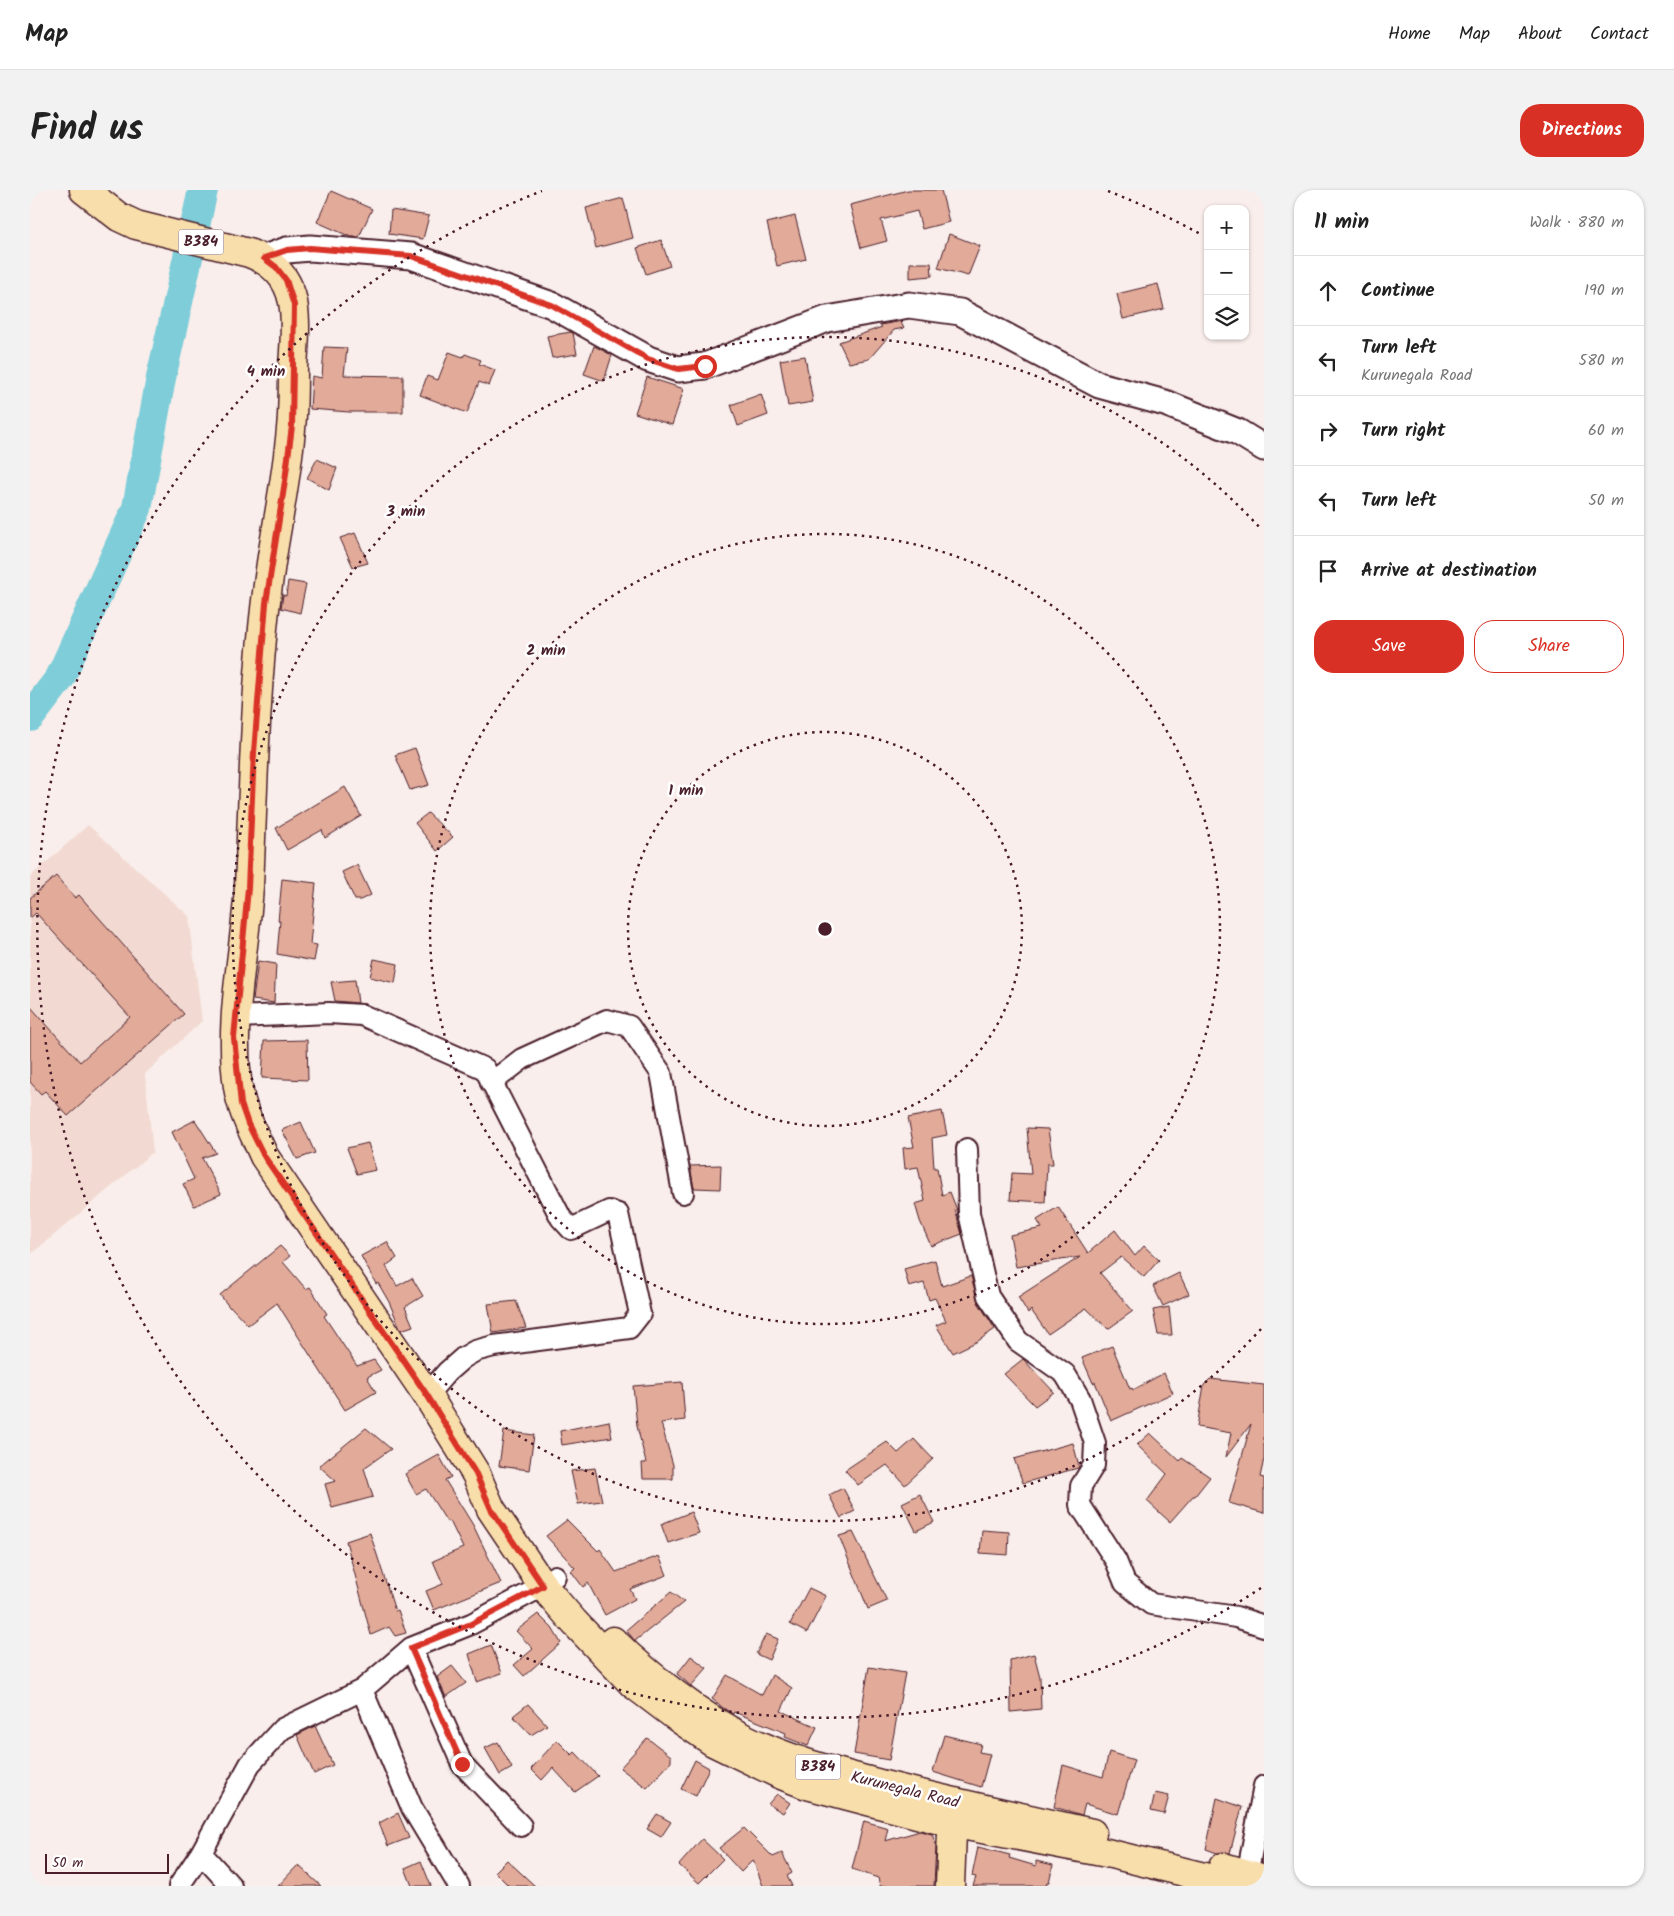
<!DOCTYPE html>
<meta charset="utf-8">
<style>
body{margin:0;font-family:Kalam,sans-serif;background:#f2f2f2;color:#222}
.controls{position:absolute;right:15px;top:15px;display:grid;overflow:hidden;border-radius:10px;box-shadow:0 1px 4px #0004}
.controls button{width:45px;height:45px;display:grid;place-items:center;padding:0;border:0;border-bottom:1px solid #e0e0e0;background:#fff;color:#222;font:25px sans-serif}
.scale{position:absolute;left:15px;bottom:12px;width:124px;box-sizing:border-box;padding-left:5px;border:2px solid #4a1f2b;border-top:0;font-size:14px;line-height:18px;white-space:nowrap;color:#4a1f2b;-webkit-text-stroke:4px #fff;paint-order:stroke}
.stop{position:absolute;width:15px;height:15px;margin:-11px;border:4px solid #d93025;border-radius:50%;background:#fff}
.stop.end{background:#d93025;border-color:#fff;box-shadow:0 1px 5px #0008}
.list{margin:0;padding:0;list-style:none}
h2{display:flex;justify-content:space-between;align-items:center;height:65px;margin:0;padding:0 20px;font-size:21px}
h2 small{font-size:16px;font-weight:400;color:#767676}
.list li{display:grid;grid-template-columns:32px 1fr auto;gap:15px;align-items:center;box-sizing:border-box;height:70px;padding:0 20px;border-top:1px solid #e0e0e0}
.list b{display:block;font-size:19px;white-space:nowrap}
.list p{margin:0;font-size:16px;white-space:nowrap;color:#767676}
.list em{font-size:16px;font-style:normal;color:#767676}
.actions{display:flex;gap:10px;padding:15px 20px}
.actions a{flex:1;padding:11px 0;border:1px solid #d93025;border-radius:20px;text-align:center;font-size:18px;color:#d93025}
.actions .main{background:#d93025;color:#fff}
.icon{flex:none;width:28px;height:28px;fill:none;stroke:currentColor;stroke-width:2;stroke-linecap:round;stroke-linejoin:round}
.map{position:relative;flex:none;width:1234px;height:1696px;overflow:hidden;border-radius:20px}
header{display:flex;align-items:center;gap:30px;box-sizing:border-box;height:70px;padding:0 25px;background:#fff;border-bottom:1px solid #e0e0e0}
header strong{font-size:24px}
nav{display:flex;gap:28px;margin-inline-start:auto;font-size:18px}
.intro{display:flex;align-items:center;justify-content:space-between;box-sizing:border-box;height:120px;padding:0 30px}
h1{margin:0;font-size:35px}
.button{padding:12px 22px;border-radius:20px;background:#d93025;color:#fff;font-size:18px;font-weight:700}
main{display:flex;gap:30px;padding:0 30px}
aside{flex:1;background:#fff;border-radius:20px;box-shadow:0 1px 4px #0004}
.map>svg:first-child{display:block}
</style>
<header>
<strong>Map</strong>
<nav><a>Home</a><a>Map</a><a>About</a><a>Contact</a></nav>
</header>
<div class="intro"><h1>Find us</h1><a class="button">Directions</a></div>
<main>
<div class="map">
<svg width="1234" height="1696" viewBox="0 0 1234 1696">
<rect width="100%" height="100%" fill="#f9eeeb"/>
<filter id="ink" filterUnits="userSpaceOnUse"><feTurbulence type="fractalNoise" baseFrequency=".02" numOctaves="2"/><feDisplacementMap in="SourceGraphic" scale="10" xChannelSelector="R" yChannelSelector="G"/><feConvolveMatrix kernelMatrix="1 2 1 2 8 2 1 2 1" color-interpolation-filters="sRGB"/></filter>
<g filter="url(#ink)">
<!-- built -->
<path fill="#f2dad2" d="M58,635L159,726L172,831L115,884L123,962L0,1065V687Z"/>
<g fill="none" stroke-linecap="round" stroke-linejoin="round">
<!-- river -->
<path stroke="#7ecdd9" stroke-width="30" d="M0,527L30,488L107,318L131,188L173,0"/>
</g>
<!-- building -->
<path fill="#e1aa99" stroke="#4a1f2b" d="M878,0H911L919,32L892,39L887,21L851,30L857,51L831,58L820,15Z
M301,1L342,19L329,47H321L287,32Z
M593,8L603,48L566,58L556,18Z
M361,20L399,26L393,49L359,44Z
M765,26L776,69L747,76L737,33Z
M919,44L950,56L938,86L908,78Z
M631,50L640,76L616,84L607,58Z
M880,73H901L902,86L880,88Z
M1128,94L1134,119L1093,129L1087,104Z
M873,131L871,133L874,138L864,140L839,169L819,173L809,152L852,137L850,135Z
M541,142L543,143L547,164L522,168L517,146Z
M564,156L582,165L574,191L554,184Z
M294,157L317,158L314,185L373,186V222H319L280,219L282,186L292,188Z
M419,162L433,167L435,164L451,170L449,174L465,180L459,196L449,192L437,223L390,205L397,186L408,190Z
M775,166L783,212L758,216L750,170Z
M617,187L654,199L642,235L605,223Z
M731,204L738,225L708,236L701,215Z
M287,269L307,278L299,300L277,288Z
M325,343L338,373L323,377L310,348Z
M258,391L276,394L270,423L251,418L253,405L256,406Z
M385,558L399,595L380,600L365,565Z
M315,597L331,626L295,648L292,640L257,660L246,638Z
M398,623L423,647L407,661L385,633Z
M327,675L341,705L330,710H325L312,682Z
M26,686L45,708L49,705L154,824L38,926L15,901L11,904L0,892V816L50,872L100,827L6,723L0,728V708Z
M252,689L286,693L280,754L287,755L284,771L247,764L250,731H248Z
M344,769L368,774L365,793L340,787Z
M228,771L246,774L244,813L223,810Z
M325,790L328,813L305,811L301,792Z
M277,850L278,890L232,888L234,851Z
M912,921L917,945L902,948L904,978H907L912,1005L920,1002L927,1020H925L932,1044L901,1056L890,1031L885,1014L895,1011L888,977L875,979L873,958L884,957L878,928Z
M165,930L186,963L172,968L191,1004L164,1016L153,994L164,989L142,942Z
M271,932L285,963L267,969L252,940Z
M997,938L1018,939L1023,974H1017L1015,1012L980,1010L982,983L1001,984Z
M338,953L346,980L327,984L317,958Z
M691,975L690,999L664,998L660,976Z
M1028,1017L1058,1063L1085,1040L1105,1066L1114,1056L1129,1070L1114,1087L1091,1067L1070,1083L1103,1121L1078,1139L1056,1118L1018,1144L1001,1120L998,1123L988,1107L1050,1067L986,1077L980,1045L1012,1038L1007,1030Z
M357,1052L367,1068L356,1076L367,1096L382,1088L393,1106L375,1117L383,1136L371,1140L359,1112L348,1093L346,1094L331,1066Z
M250,1056L260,1066L253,1072L276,1099L280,1097L297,1124L294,1126L327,1176L344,1170L351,1180L337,1187L346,1202L315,1220L247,1113L218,1135L201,1117L200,1118L190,1105Z
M905,1070L912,1096L941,1086L948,1112L965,1139L948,1151L923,1163L906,1135L916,1131L905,1108L899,1110L894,1093L879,1097L874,1079Z
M1149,1083L1159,1104L1133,1116L1123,1096Z
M486,1111L496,1138L463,1143L458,1114Z
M1139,1117L1142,1145H1128L1123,1120Z
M1082,1156L1100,1199L1102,1198L1103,1200L1134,1183L1143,1203L1081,1231L1065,1192L1063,1193L1052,1168Z
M993,1169L1024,1202L1005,1216L974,1184Z
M1180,1189L1234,1195V1269L1230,1287L1234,1288V1323L1199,1313L1221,1234L1196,1267L1201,1243L1167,1237L1174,1195Z
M652,1192L655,1230L631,1233L643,1275V1289H613L612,1273H616L607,1236L603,1196Z
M579,1231L582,1247L532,1255L530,1241Z
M336,1238L361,1259L334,1278L343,1307L302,1318L295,1294L306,1291L289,1276Z
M474,1241L504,1245L499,1280L469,1276Z
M1120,1243L1150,1271L1152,1268L1180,1287L1165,1306H1163L1140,1332L1117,1311L1137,1284L1107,1255Z
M884,1249L903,1269L875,1295L857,1275L828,1295L815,1280L857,1252L868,1263Z
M1043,1253L1049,1276L1048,1278L993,1293L984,1269Z
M409,1265L421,1287L415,1290L443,1335L471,1393L404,1420L396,1401L413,1394L403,1371L433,1358L420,1331L417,1332L396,1299L386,1304L375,1284Z
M565,1278L572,1311L548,1314L541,1281Z
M813,1298L825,1321L811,1328L799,1305Z
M890,1304L904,1332L886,1341L872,1313Z
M661,1322L669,1343L638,1353L631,1334Z
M537,1330L568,1361L570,1359L586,1382L629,1366L637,1385L600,1399L605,1409L575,1425L558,1393L553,1397L541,1381L545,1378L516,1346Z
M952,1340L979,1342L978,1365L950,1363Z
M823,1342L857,1411L838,1419L809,1346Z
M340,1343L365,1421L368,1420L376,1443L365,1446L359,1437L341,1445L316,1351Z
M779,1398L796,1406L777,1443L760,1434Z
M641,1402L654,1412L605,1451L596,1440Z
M508,1424L522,1438L531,1453L494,1486L484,1475L503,1459L486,1441Z
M736,1444L748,1449L739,1470L726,1464Z
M461,1455L472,1483L447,1492L439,1464Z
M1004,1464L1010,1487L1011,1519L981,1522L980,1470Z
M661,1466L677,1478L661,1496L647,1484Z
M422,1476L436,1493L416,1507L407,1487Z
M839,1477L875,1483L859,1570L824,1564Z
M697,1485L732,1505L742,1485L762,1498L751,1521L787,1537L778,1556L755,1547L756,1543L704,1522L703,1524L690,1516V1515L682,1509Z
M498,1514L517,1535L501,1545L483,1526Z
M285,1536L303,1575L284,1584L267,1545Z
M914,1545L951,1554L949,1562L960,1564L951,1597L903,1582Z
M617,1548L641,1566V1572L617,1598L590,1578Z
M527,1550L542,1565L545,1562L568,1586L545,1602L523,1578L512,1590L501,1579Z
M468,1552L482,1578L470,1585L455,1558Z
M1079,1562L1104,1570L1088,1624L1055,1614L1052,1625L1024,1617L1033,1575L1073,1587Z
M665,1570L679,1578L666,1606L651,1599Z
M1125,1603L1139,1606L1134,1624L1121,1621Z
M747,1604L760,1613L753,1623L738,1614Z
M1187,1608L1212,1617L1200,1663H1187L1176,1659Z
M368,1623L379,1648L358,1656L349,1633Z
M627,1624L641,1632L631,1647L617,1639Z
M834,1631L858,1638L855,1651L890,1641L902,1644L906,1655L904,1696H850L848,1688L822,1679Z
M714,1638L743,1667L752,1663L762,1683L757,1686L762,1696H733L723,1670L711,1682L689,1658Z
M672,1649L693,1669L669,1693L649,1675Z
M948,1657L980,1665L979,1668L1006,1676V1671L1023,1675L1019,1692H1017L1016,1696H943L946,1687L942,1686Z
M477,1670L505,1696H479L465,1682Z
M391,1671L401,1696H382L375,1678Z
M268,1675L291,1696H248Z"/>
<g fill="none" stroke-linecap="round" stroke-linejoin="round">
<!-- minor casing -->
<g stroke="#4a1f2b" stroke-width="24">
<path id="minor" d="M206,827L299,823L332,825L455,879L531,1028L541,1039L579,1021L588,1024L610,1124L599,1138L464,1156L445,1161L433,1168L417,1182L397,1205
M461,893L492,869L577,830L599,836L631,883L653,1003
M937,959L939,1023L958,1106L988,1151L1035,1184L1050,1209L1065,1253L1064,1275L1051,1296L1050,1315L1086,1371L1095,1393L1121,1414L1206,1427L1234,1436
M381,1458L432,1574L491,1636
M332,1500L382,1618L429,1696
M171,1663L201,1696
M149,1696L171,1663L220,1574L252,1539L332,1500L381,1458L441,1434L513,1396L525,1386
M1215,1696L1234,1596"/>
</g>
<!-- tertiary casing -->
<g stroke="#4a1f2b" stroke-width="29">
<path id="tertiary" d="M234,68L257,60L280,58L381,66L522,115L618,169L648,179L675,176L797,129L879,115L930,122L1069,195L1135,213L1208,242L1234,258"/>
</g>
<!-- primary casing -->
<g stroke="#4a1f2b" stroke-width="31">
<path id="primary" d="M54,0L89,27L106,35L219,63C243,72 258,87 263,112C267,134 264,157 263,178C263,198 263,219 261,239C257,284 248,329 241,373C225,480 224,589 219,696C215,763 198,830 208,897C212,923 224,943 234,966L397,1205L446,1284L461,1319L513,1396L544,1432L603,1494L648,1528L683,1552L749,1584L777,1595L921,1633L1077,1663L1211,1696
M583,1451C619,1486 670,1526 714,1548C760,1571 809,1583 858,1596C926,1613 994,1628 1062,1643
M1193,1677L1234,1689
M920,1696L923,1615"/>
</g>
<!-- minor -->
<use href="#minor" stroke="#fff" stroke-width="20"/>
<!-- tertiary -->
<use href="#tertiary" stroke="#fff" stroke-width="25"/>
<!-- primary -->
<use href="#primary" stroke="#f8deab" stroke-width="28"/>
</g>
</g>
<g fill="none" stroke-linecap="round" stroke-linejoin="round" filter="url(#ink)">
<!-- route -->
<path stroke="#d93025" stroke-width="6" d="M432,1574L381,1458L441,1434L513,1396L461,1319L446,1284L397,1205L234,966L218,934L211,914L204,848L218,698L224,562L236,413L255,291L262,236L264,115L256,90L246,77L234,68L257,60L280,58L381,66L522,115L618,169L648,179L675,176"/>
</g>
<!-- distance rings -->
<g fill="none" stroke="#4a1f2b" stroke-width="2.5" stroke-dasharray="2.5 5">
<circle cx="795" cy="739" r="197"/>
<circle cx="795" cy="739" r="395"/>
<path d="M1231 1139A592 592 0 1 1 1231 339"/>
<path d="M1231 1398A790 790 0 1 1 512 1M1078 1A790 790 0 0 1 1172 45"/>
</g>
<g text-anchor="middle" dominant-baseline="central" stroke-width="5" stroke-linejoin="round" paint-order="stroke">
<!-- shield labels -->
<g fill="#fff" stroke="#80626b" stroke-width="1">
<rect x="148.5" y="39.5" width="45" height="25" rx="4"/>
<rect x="765.5" y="1564.5" width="45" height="25" rx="4"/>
</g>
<g font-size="15" font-weight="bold" fill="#4a1f2b">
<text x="171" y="52">B384</text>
<text x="788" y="1577">B384</text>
</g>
<!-- street labels -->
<g font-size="16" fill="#4a1f2b" stroke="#fff">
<text transform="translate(875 1600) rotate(14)">Kurunegala Road</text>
</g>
</g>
<circle cx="795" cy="739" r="8" fill="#4a1f2b" stroke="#fff" stroke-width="2.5"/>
<g font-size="15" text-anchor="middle" font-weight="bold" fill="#4a1f2b" stroke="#fff" stroke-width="5" stroke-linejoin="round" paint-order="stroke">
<text x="236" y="186">4 min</text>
<text x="376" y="326">3 min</text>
<text x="516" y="465">2 min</text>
<text x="656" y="605">1 min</text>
</g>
</svg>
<div class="controls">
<button>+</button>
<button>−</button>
<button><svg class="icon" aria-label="layers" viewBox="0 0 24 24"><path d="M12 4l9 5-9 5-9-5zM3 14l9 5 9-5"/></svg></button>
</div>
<div class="scale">50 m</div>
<div class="stop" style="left:675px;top:176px"></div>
<div class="stop end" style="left:432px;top:1574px"></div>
</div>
<aside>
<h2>11 min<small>Walk · 880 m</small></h2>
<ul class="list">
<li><svg class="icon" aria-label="ahead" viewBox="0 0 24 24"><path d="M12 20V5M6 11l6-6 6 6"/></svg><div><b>Continue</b></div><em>190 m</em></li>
<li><svg class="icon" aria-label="left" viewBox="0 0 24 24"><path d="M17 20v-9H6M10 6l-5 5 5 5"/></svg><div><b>Turn left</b><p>Kurunegala Road</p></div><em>580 m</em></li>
<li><svg class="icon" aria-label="right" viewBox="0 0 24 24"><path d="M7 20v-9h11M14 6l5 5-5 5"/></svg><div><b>Turn right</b></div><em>60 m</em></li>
<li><svg class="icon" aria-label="left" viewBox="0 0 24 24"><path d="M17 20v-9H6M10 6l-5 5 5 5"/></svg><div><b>Turn left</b></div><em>50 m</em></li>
<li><svg class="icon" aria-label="arrive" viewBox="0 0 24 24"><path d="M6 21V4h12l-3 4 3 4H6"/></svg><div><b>Arrive at destination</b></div></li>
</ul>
<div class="actions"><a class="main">Save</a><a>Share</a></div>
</aside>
</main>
